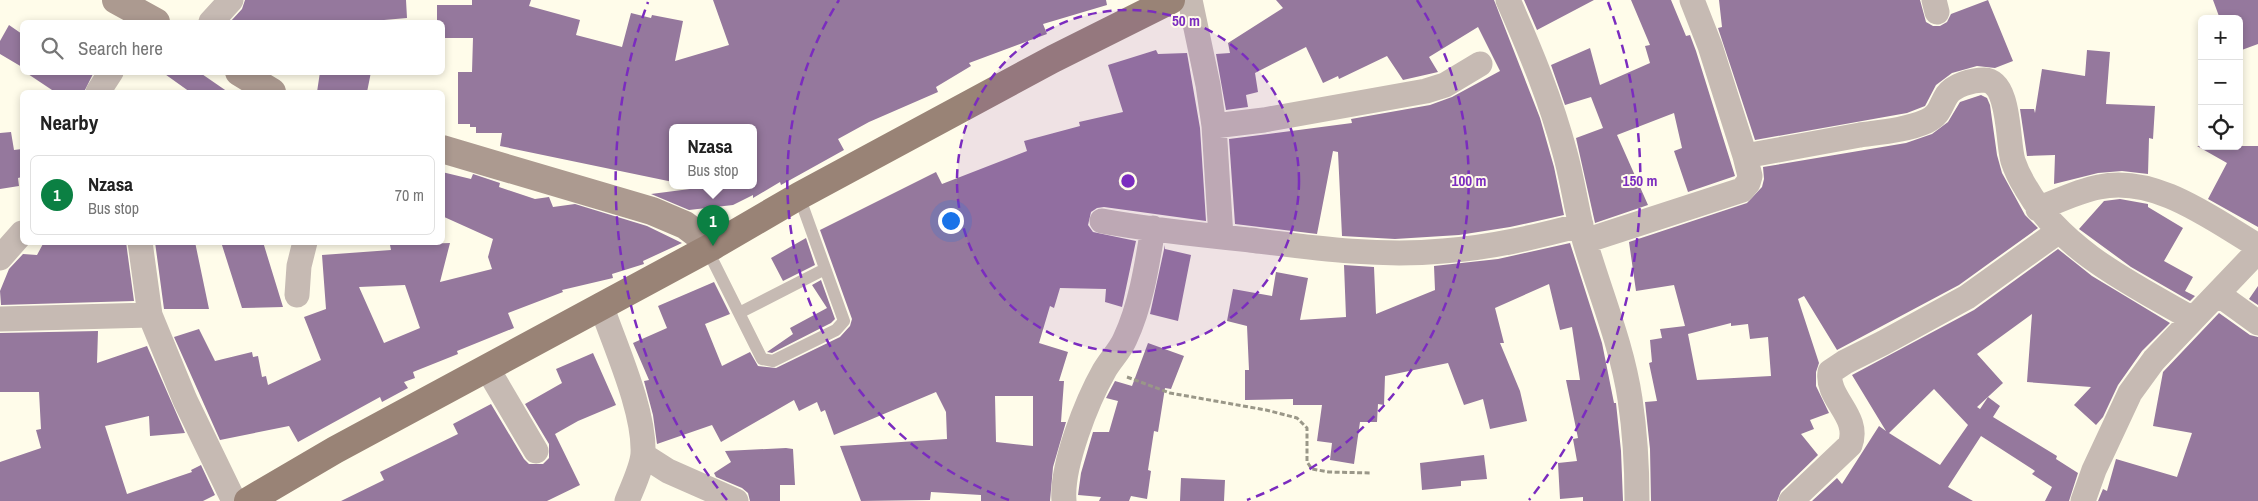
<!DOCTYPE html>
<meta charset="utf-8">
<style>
body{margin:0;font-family:"Archivo Narrow",sans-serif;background:#f2f2f2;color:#222}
.controls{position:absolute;right:15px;top:15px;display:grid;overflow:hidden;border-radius:8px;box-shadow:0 2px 8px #0003}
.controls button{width:45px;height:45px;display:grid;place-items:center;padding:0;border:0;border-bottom:1px solid #e0e0e0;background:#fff;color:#222;font:25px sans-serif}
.you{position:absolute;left:950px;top:220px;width:18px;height:18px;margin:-12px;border:4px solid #fff;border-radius:50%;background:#1a73e8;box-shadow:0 0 0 8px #1a73e833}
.badge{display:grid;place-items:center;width:32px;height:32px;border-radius:50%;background:#0b8043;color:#fff;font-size:16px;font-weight:700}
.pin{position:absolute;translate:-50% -41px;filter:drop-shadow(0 1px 2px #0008)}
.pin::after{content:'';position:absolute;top:26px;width:18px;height:15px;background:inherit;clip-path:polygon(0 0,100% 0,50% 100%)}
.popup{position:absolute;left:669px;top:124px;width:88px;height:65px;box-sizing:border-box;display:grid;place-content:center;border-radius:8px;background:#fff;filter:drop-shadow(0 1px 4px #0005);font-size:16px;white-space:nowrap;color:#767676}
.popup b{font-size:19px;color:#222}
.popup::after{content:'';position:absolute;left:50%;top:100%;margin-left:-10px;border:10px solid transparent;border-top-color:#fff}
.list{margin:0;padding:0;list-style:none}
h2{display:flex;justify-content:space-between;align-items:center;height:65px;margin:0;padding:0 20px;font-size:21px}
h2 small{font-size:16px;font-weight:400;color:#767676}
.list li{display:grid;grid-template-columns:32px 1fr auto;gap:15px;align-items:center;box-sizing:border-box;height:80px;margin:0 10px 10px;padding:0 10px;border:1px solid #e0e0e0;border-radius:8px}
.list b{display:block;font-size:19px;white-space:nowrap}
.list p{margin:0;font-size:16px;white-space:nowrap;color:#767676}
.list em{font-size:16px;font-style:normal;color:#767676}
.icon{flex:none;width:28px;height:28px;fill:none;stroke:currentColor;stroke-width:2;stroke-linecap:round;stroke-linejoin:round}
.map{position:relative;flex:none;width:2258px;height:501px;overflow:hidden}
.search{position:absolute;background:#fff;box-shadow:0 2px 8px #0003;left:20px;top:20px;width:425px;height:55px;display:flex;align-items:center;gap:12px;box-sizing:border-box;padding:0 18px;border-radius:8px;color:#767676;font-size:19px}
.panel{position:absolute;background:#fff;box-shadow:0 2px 8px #0003;left:20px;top:90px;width:425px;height:155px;border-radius:8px}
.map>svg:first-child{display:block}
</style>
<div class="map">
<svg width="2258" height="501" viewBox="0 0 2258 501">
<rect width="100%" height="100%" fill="#fffcea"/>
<!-- building -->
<path fill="#95789d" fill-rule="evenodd" d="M245,0H406L407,18L361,22H233L231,21L242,9Z
M472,0H531L529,6L580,20L576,35L622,47L631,13L651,18L652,15L683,21L675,61L729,45L713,0H1106L1107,5L1043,24L1047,34L969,63L971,66L936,87L938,92L869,122L838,139L844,150L781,185L780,182L753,198V195L733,205L689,210L651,194L721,185H753V127H673V182L500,146L502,133H476V127H470V124H458V72H472L473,38H442V22H437V5H472Z
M1276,0H1494L1540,118L1554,167L1564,215L1510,227L1459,235L1395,239L1342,236L1338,152L1333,151L1317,234L1235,224L1229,139L1352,123L1351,119L1430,105L1452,97L1500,71L1478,27L1429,57L1438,72L1403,80L1387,56L1339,79L1338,76L1323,83L1306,47L1255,73L1258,92L1246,95L1248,107L1226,110L1216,54L1230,53L1228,43L1283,8Z
M1524,0H1594L1537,30Z
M1631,0H1671L1686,36L1690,35L1696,51L1735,176L1688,192L1674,151L1682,148L1674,113L1617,135L1648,205L1595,223L1576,138L1603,128L1591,97L1565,105L1551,65L1590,48L1600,85L1650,63L1645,46L1650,45Z
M1719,0H1920L1926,22L1933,26H1940L1947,22L1951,14L1988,0L2013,61L1995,68L1977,66L1952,73L1936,85L1925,106L1907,113L1755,140L1718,28L1722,27Z
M2213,0H2258V44L2239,51V19H2220Z
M9,25L22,34V67L0,54V41Z
M1156,50L1158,54L1187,53L1200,128L1206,221L1104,207L1097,208L1091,212L1088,225L1093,232L1136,241L1122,307L1105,302L1106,289L1060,288L1054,308L1050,306L1039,343L1068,352L1059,381H1064L1061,422H1066L1053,467L1050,501H981V495L931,492L930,500L861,501L840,446L947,439L946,412L936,392L834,435L825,410L821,412L817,402L799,411L794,400L721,442L712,425L657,444L653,415L644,381L649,380L633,343L667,328L658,306L714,282L730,314L705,324L722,366L750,352L758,366L776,368L840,337L850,326L852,319L820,230L936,172L942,184L1027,151L1024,141L1080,126L1079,122L1123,112L1108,65ZM995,396H1033V446L996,442Z
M2087,50L2110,52L2106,104L2155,106L2153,139L2149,138L2148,174L2122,171L2098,173L2054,184L2055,155L2027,156L2020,109H2034L2035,113L2042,69L2085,76Z
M25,72H94L84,92H55Z
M162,72H199L228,92H190Z
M320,72H371L367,92H317Z
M1981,95L1987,98L1990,105L1997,155L2002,173L2025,215L2038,228L1959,285L1837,350L1804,296L1798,299L1819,363L1816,372V386L1829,413L1810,420L1814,429L1801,434L1818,455L1781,491L1777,501H1651L1650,449L1645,402L1657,401L1649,363L1652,362L1650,340L1662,338L1660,329L1685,326L1674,285L1636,291L1629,242L1747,203L1762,187L1764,179L1763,167L1906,143L1932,134L1948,122L1960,102ZM1731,323V326L1748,324L1750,339L1768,337L1771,376L1697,380L1688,334Z
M11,132L14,150L22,149V177L18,178L19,186L0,189V133Z
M2197,146H2258V227L2208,199L2227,163Z
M442,172L471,179L473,174L500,183L499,187L535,199L549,197L553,207L575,204L647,226L682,243L643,261L644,264L612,274L613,278L562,290L563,292L508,313L514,328L457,351L458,354L413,372L415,378L404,382L408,388L382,402L380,397L298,442L289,426L220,440L174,337L199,329L215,361L252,352L253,357L258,356L262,377L266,376L268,385L321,360L304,317L326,309L322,255L391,250L390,245L450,243L440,282L492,269L488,257L493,239L442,216ZM405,285L420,328L384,343L359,287Z
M2120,199L2148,204V207L2183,228L2164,261L2193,277L2185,291L2195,296L2190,301L2131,267L2079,229L2104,201Z
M806,238L815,265L783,281L771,258Z
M44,242H126L134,301L1,305L0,291L9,269L23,254L37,255Z
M155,242H195L209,309H164Z
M221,242H263L283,307L242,308Z
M1570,243L1602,343L1614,403H1616L1621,451L1623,501H1583V497L1560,499L1558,463L1577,461L1573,439L1578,438L1566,380H1580L1572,327L1560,330L1549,284L1495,308L1504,343H1500L1520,391L1527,421L1490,429L1483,399L1464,405L1448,363L1385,376L1384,405L1378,404L1377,422H1360L1354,464L1330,460L1332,443L1317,441L1322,405H1293V399L1245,400V370H1249L1247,326L1227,321L1233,289L1272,296L1276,272L1308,278L1300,320L1346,317L1344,265L1374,267L1376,314L1435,290L1434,266L1498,259Z
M1165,245V249L1191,255L1178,321L1150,314Z
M2058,249L2092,276L2170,323L2142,351L2118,385L2103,417L2096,425L2074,405L2091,387L2027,382L2032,314L1977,354L2003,383L1977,407L1980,409L1988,397L2000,406L1993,417L2057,456L2056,459L2078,473L2069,501H2045L2052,487L2032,474L2035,471L1981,436L1948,487L1973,501H1812L1837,478L1842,484L1879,426L1886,431L1852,375L1974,310ZM1934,389L1968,425L1940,465L1889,433Z
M821,280L835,319L831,323L772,353L767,352L793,334L790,328L827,308L812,285Z
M2258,286V305L2249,299Z
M2219,313L2250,335L2258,337V501H2098L2103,489L2107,491L2116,459L2177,477L2192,433L2153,426L2163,372Z
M98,331L97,363L147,346L185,433L150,436L149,416L105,426L127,494L192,472L191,470L201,465L215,495L203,501H0V462L41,448L36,430L41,429L39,392H0V333Z
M1148,343L1184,356L1171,389L1165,388L1158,432L1154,431L1148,470L1151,471L1147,499L1131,496L1129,501H1099L1101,497L1078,495L1081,473L1093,432H1109L1118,401L1106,398L1115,381L1132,386Z
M593,353L616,405L578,421L555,434L580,485L547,501H341L384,480L380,472L458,434L453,424L491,404L524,459L529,464H543L549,458V444L525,404L562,383L556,369Z
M786,448L793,449L795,485H780V501H750L748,493L742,488L716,477L714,473L731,462L725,451Z
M1484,455L1487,479L1461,481V486L1422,490L1420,463Z
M1181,478L1225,480L1224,501H1180Z"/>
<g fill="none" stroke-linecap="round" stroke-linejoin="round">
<!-- path -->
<path stroke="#9a9788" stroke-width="3" stroke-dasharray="5 2.5" stroke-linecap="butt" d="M1127,377L1170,393L1266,410L1297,418L1307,428V462L1312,469L1329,472L1372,473"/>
<!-- service -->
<path stroke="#c6bab3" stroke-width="12" d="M707,249L762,359L773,361L836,330L844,321L799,196
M739,313L825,269"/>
<!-- minor -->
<path stroke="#c6bab3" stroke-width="25" d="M1190,0L1208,85L1214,126L1221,237
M1508,0C1530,50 1551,100 1565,153C1573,182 1577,213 1585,242C1600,293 1622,345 1630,399C1635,432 1637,467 1637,501
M1934,0L1937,12
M211,22L231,0
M98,92L111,72
M1214,126L1264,120L1426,91L1445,85L1480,64
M1745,156C1783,149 1822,142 1860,135C1882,132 1907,130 1927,121C1940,115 1940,106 1947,95C1954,85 1972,80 1984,80C2011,81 2007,142 2013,161C2016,170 2021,180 2026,188C2061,250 2133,285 2193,319
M2038,209C2058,201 2078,191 2099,187C2156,175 2212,219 2258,246
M1102,221C1151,230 1201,235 1250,240C1314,248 1379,257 1443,251C1490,248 1535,237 1581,225
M1585,241L1742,190L1748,183L1750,176L1745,156L1710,46L1692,0
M140,242L150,315L185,400L234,501
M0,258L22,233
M2218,294L2258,323
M297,295L299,266L305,242
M601,305C615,346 645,411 643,454C642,468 632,488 627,501
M0,319L150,315
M487,368L536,451
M643,455L668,471L736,501
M1064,501C1061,466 1087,401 1104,371C1110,360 1120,351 1125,339C1141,305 1147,265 1153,228
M1791,501L1850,445C1861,416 1826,399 1830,372L1845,362L1883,343L1967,297L2059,231
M2083,501L2094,470L2130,393L2154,360L2258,251"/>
<!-- secondary -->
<path stroke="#ac9a90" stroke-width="28" d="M116,0L156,22
M239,72L272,92
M442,149L652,211L685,225L713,246"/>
<!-- primary -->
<path stroke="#998376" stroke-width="28" d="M248,501L335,450L713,246L799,196L1053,59L1171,0"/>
</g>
<!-- distance rings -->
<circle cx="1128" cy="181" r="171" fill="#7b2cbf" fill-opacity=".12"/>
<g fill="none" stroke="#7b2cbf" stroke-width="2.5" stroke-dasharray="9 6">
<circle cx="1128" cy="181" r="171"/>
<path d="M1009 500A341 341 0 0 1 839 0M1417 0A341 341 0 0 1 1247 500"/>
<path d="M727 500A512 512 0 0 1 648 2M1608 2A512 512 0 0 1 1529 500"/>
</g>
<circle cx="1128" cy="181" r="8" fill="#7b2cbf" stroke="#fffcea" stroke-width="2.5"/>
<g font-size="15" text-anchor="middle" font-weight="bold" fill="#7b2cbf" stroke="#fffcea" stroke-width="4" stroke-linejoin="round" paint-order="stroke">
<text x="1186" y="26">50 m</text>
<text x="1469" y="186">100 m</text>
<text x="1640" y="186">150 m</text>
</g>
</svg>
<div class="controls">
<button>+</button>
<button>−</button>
<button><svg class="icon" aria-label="locate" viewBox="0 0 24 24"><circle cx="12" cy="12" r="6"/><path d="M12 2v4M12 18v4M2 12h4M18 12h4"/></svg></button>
</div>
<div class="you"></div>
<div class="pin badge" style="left:713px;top:246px">1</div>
<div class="popup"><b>Nzasa</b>Bus stop</div>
<div class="search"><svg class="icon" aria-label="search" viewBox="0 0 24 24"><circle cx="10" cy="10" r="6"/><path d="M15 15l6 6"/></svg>Search here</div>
<section class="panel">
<h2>Nearby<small></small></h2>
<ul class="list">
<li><span class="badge">1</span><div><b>Nzasa</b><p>Bus stop</p></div><em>70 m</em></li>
</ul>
</section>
</div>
